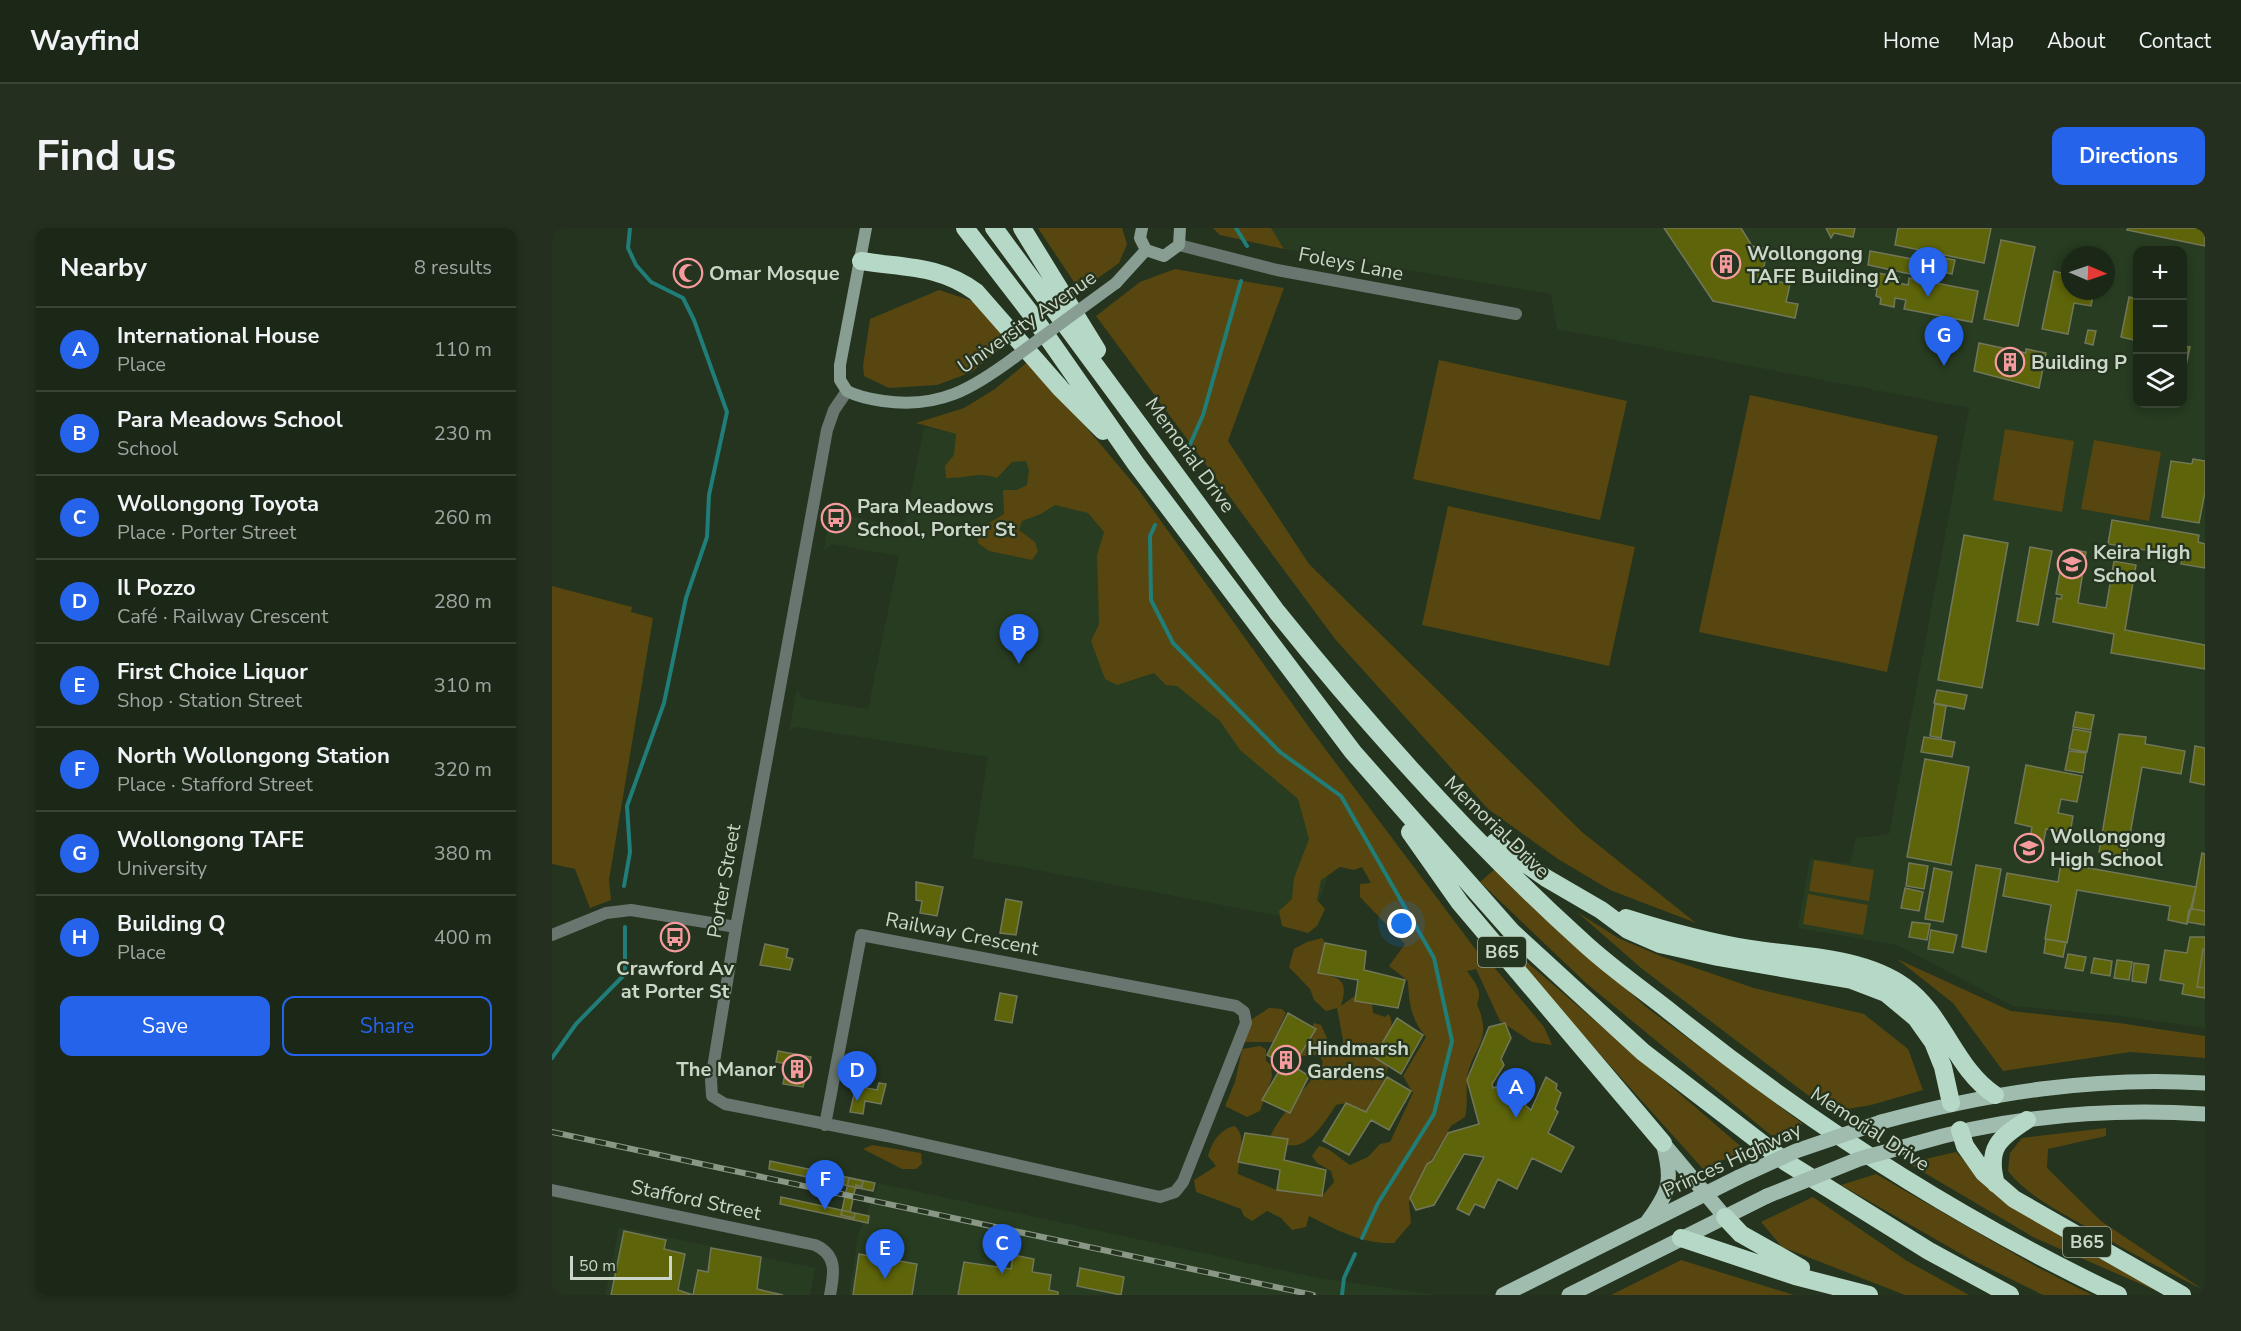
<!DOCTYPE html>
<meta charset="utf-8">
<style>
body{margin:0;font-family:"Nunito Sans",sans-serif;background:#242f20;color:#f1f3f6}
.controls{position:absolute;right:18px;top:18px;display:grid;overflow:hidden;border-radius:12px;box-shadow:0 3px 9px #0003}
.controls button{width:54px;height:54px;display:grid;place-items:center;padding:0;border:0;border-bottom:2px solid #394436;background:#1b2717;color:#f1f3f6;font:30px sans-serif}
.compass{position:absolute;left:1509px;top:18px;width:54px;height:54px;border-radius:50%;background:#1b2717;box-shadow:0 3px 9px #0003;rotate:92deg}
.scale{position:absolute;left:18px;bottom:15px;width:102px;box-sizing:border-box;padding-left:6px;border:3px solid #cbd6c8;border-top:0;font-size:16px;line-height:21px;white-space:nowrap;color:#cbd6c8;-webkit-text-stroke:4px #24341f;paint-order:stroke}
.you{position:absolute;left:850px;top:696px;width:21px;height:21px;margin:-15px;border:4px solid #fff;border-radius:50%;background:#1a73e8;box-shadow:0 0 0 9px #1a73e833}
.badge{display:grid;place-items:center;width:39px;height:39px;border-radius:50%;background:#2563eb;color:#fff;font-size:20px;font-weight:700}
.pin{position:absolute;translate:-50% -50px;filter:drop-shadow(0 2px 3px #0008)}
.pin::after{content:'';position:absolute;top:32px;width:21px;height:18px;background:inherit;clip-path:polygon(0 0,100% 0,50% 100%)}
.list{margin:0;padding:0;list-style:none}
h2{display:flex;justify-content:space-between;align-items:center;height:78px;margin:0;padding:0 24px;font-size:26px}
h2 small{font-size:20px;font-weight:400;color:#a0a5a1}
.list li{display:grid;grid-template-columns:39px 1fr auto;gap:18px;align-items:center;box-sizing:border-box;height:84px;padding:0 24px;border-top:2px solid #394436}
.list b{display:block;font-size:22px;white-space:nowrap}
.list p{margin:0;font-size:20px;white-space:nowrap;color:#a0a5a1}
.list em{font-size:20px;font-style:normal;color:#a0a5a1}
.actions{display:flex;gap:12px;padding:18px 24px}
.actions a{flex:1;padding:14px 0;border:2px solid #2563eb;border-radius:12px;text-align:center;font-size:21px;color:#2563eb}
.actions .main{background:#2563eb;color:#fff}
.icon{flex:none;width:33px;height:33px;fill:none;stroke:currentColor;stroke-width:2;stroke-linecap:round;stroke-linejoin:round}
.map{position:relative;flex:none;width:1653px;height:1067px;overflow:hidden;border-radius:12px}
header{display:flex;align-items:center;gap:36px;box-sizing:border-box;height:84px;padding:0 30px;background:#1b2717;border-bottom:2px solid #394436}
header strong{font-size:28px}
nav{display:flex;gap:33px;margin-inline-start:auto;font-size:21px}
.intro{display:flex;align-items:center;justify-content:space-between;box-sizing:border-box;height:144px;padding:0 36px}
h1{margin:0;font-size:42px}
.button{padding:15px 27px;border-radius:12px;background:#2563eb;color:#fff;font-size:21px;font-weight:700}
main{display:flex;gap:36px;padding:0 36px}
aside{flex:1;background:#1b2717;border-radius:12px;box-shadow:0 3px 9px #0003}
.map>svg:first-child{display:block}
</style>
<header>
<strong>Wayfind</strong>
<nav><a>Home</a><a>Map</a><a>About</a><a>Contact</a></nav>
</header>
<div class="intro"><h1>Find us</h1><a class="button">Directions</a></div>
<main>
<aside>
<h2>Nearby<small>8 results</small></h2>
<ul class="list">
<li><span class="badge">A</span><div><b>International House</b><p>Place</p></div><em>110 m</em></li>
<li><span class="badge">B</span><div><b>Para Meadows School</b><p>School</p></div><em>230 m</em></li>
<li><span class="badge">C</span><div><b>Wollongong Toyota</b><p>Place · Porter Street</p></div><em>260 m</em></li>
<li><span class="badge">D</span><div><b>Il Pozzo</b><p>Café · Railway Crescent</p></div><em>280 m</em></li>
<li><span class="badge">E</span><div><b>First Choice Liquor</b><p>Shop · Station Street</p></div><em>310 m</em></li>
<li><span class="badge">F</span><div><b>North Wollongong Station</b><p>Place · Stafford Street</p></div><em>320 m</em></li>
<li><span class="badge">G</span><div><b>Wollongong TAFE</b><p>University</p></div><em>380 m</em></li>
<li><span class="badge">H</span><div><b>Building Q</b><p>Place</p></div><em>400 m</em></li>
</ul>
<div class="actions"><a class="main">Save</a><a>Share</a></div>
</aside>
<div class="map">
<svg width="1653" height="1067" viewBox="0 0 1653 1067">
<rect width="100%" height="100%" fill="#24341f"/>
<!-- built -->
<path fill="#273c21" fill-rule="evenodd" d="M719,0H1653V800L1568,788L1461,778L1345,717L1246,700L1258,630L1298,636L1304,610L1337,606L1417,180L1005,101L999,66L732,21ZM1586,22H1630V176H1586ZM1518,27H1554V63H1518Z
M372,199L465,217L552,254L793,599L760,694L420,630L436,529L245,499L237,503L245,461L250,470L316,481L347,328L280,316L272,322L279,279L287,286L352,299Z
M326,955L767,1050L885,1067H297L306,1008Z
M67,999L263,1040L258,1067H53Z"/>
<!-- green -->
<path fill="#57460f" d="M486,0H570L575,16L567,35L528,63Z
M661,0H719L732,21L668,7Z
M623,41L732,60L676,213L757,336L1030,604L1144,695L1058,662L1006,631L936,581L783,411L544,88L588,54Z
M387,62L427,75L462,109L420,144L385,157L337,160L312,148L311,138L318,91Z
M478,132L586,261L759,502L927,726L936,732L992,799L1000,817L980,814L948,793L924,741L915,743C923,755 931,762 925,776C942,816 919,818 915,852C914,865 916,876 913,889L899,898L878,934L875,936L857,974L859,995L842,1015C809,1016 785,1002 757,988L754,999L740,1002L729,990L715,983L700,993L692,988L689,981L644,964L642,952L664,938L656,928C660,914 667,902 682,898C696,906 686,932 686,946L725,962L770,968L782,954L779,943L765,935L760,928L767,918C781,921 786,930 798,937L816,929L828,916L838,914L861,865L851,848L874,809C859,791 857,776 856,753L837,738L853,716L808,669V656L819,655L810,639L802,642L788,639L769,652L765,672L773,681L765,698L756,705L730,698L727,683L740,671L742,650L757,611L746,571L688,522L668,493L625,458L614,457L602,445L565,457L553,451L539,413L547,396L545,327L552,304L536,285L503,277L489,286L470,293L467,302L483,314L486,323L480,332L437,323L426,315L427,301L452,286L451,262H465L475,257L477,242L474,233L460,234L445,250C425,243 416,251 394,250L393,238L402,227L404,206L364,195L412,180L443,161Z
M887,132L1075,173L1048,292L861,251Z
M1198,167L1386,208L1335,444L1147,404Z
M1453,201L1522,213L1510,284L1441,272Z
M1542,212L1609,224L1597,293L1529,281Z
M896,278L1083,319L1057,438L870,397Z
M0,358L80,379L79,384L101,390L57,652L59,672L38,680L23,641L0,636Z
M1262,632L1322,642L1317,673L1257,663Z
M943,641L1094,779L1251,896L1220,908L1034,755L928,654Z
M1256,666L1316,677L1311,707L1251,696Z
M1025,684L1066,710L1111,729L1202,760L1312,786L1356,821L1371,862L1319,877L1278,884L1089,740Z
M933,698L1193,922L1151,941Z
M770,710L773,715L766,745C791,750 796,753 789,778L804,767L820,775L821,785L833,789L836,786C847,799 829,818 822,829L836,838L833,851L814,884L794,875L784,877C774,892 757,922 735,917C729,916 723,911 718,909C731,881 756,861 771,834L767,827L747,828L760,799L762,795L769,797L781,823H789L791,812L785,780L774,783L762,772L758,761L737,739L742,721L755,714Z
M1345,731L1459,783L1567,795L1653,808V830L1578,824L1451,843L1401,775Z
M717,780L730,781L734,785L721,814H693L694,795Z
M708,818L714,821V833L719,837L720,849L708,883L695,889L673,878L683,854L690,821Z
M1554,900V908L1496,921L1495,940L1549,993L1650,1061C1609,1041 1570,1020 1531,997C1503,981 1476,968 1456,943L1458,925L1470,910Z
M320,917L369,925L370,936L364,941H350L311,921Z
M1404,924L1439,962L1614,1067L1483,1010L1356,935Z
M1324,946L1485,1039L1540,1067H1491L1418,1031L1289,957Z
M1261,969L1355,1033L1417,1067H1353L1230,1019L1209,994Z
M1129,1032L1242,1067H1059Z"/>
<g fill="none" stroke-linecap="round" stroke-linejoin="round">
<!-- stream -->
<path stroke="#207d77" stroke-width="4" d="M684,0L695,18
M636,221L651,187L689,53
M603,297L598,308L599,372L621,415L728,524L789,568L882,730L900,813L882,886L826,975L810,1010
M72,658L78,624L75,578L112,475L134,370L155,309L157,267L175,184L142,92L131,70L99,54L84,37L76,20L78,0
M0,830L24,796L73,746V699
M790,1067L792,1050L803,1026"/>
</g>
<!-- building -->
<path fill="#5d6409" stroke="#72775a" stroke-width="1.5" d="M1112,0H1189L1200,18L1215,21L1210,50L1238,56L1234,74L1246,76L1243,90L1161,73Z
M1274,0H1303L1301,9L1282,5L1279,10Z
M1346,0H1439L1432,35L1343,17Z
M1576,0H1653V18L1575,2Z
M1449,12L1483,19L1466,98L1432,91Z
M1318,23L1366,32L1363,47L1316,37Z
M1381,28L1403,32L1400,46L1379,41Z
M1502,43L1518,47V63H1542L1539,78L1522,75L1516,106L1490,101Z
M1321,44L1347,49L1346,55L1356,57L1357,50L1426,63L1420,94L1352,81L1354,72L1343,70L1342,79L1328,76L1329,70L1324,68L1325,61L1318,60Z
M1577,69L1586,71V113L1569,109Z
M1536,102L1544,103L1541,117L1533,115Z
M1427,115L1474,125V121L1494,125L1487,160L1422,143Z
M1630,118L1638,119L1634,137H1630Z
M1641,231L1653,233V264L1647,295L1610,289L1619,233L1640,236Z
M1560,292L1647,307L1646,314L1653,316V340L1629,336L1631,328L1556,316Z
M1412,307L1456,315L1430,460L1386,452Z
M1478,319L1500,323L1486,397L1465,393Z
M1519,321L1534,324L1526,375L1554,380L1562,333L1584,337L1573,402L1653,417V441L1559,425L1562,406L1501,394L1505,370L1509,371L1510,367L1504,366L1511,328L1517,329Z
M1385,462L1415,467L1412,481L1382,475Z
M1383,476L1394,478L1389,510L1378,508Z
M1524,484L1542,487L1539,502L1521,499Z
M1521,501L1539,504L1535,524L1517,521Z
M1567,506L1594,509L1593,516L1633,523L1629,546L1590,539L1574,629L1547,624Z
M1372,509L1403,514L1400,529L1369,524Z
M1643,518L1653,520V557L1638,554Z
M1517,523L1534,525L1531,545L1513,542Z
M1373,531L1417,539L1399,637L1355,629Z
M1474,537L1530,548L1525,574L1509,571L1506,585L1521,588L1518,606L1494,601L1491,617L1477,614L1480,599L1463,595Z
M1650,625L1653,626V683L1640,681Z
M1357,635L1376,638L1372,661L1354,658Z
M1509,635L1644,659L1635,696L1616,692L1618,678L1525,662L1515,715L1493,711L1499,677L1451,668L1455,645L1506,654Z
M1424,637L1449,641L1434,724L1410,719Z
M1382,640L1400,644L1391,694L1373,691Z
M364,654L391,659L385,688L368,685L370,673L364,672Z
M1353,660L1371,664L1367,683L1349,680Z
M454,671L470,674L464,707L448,705Z
M1640,681L1653,683V697L1635,694L1637,682Z
M1360,694L1378,696L1375,712L1357,709Z
M1379,702L1405,707L1401,725L1376,721Z
M1638,709H1653V770L1630,766L1632,756L1608,752L1613,722L1635,725Z
M1494,711L1514,714L1511,729L1492,725Z
M773,715L814,723L812,742L853,752L846,780L803,773L806,752L766,745Z
M213,716L236,721L234,729L241,731L238,742L208,737Z
M1651,721H1653V760L1645,759Z
M1516,726L1534,729L1531,743L1513,740Z
M1542,730L1560,733L1558,748L1539,745Z
M1565,732L1580,734L1577,752L1562,750Z
M1582,735L1597,737L1594,755L1580,753Z
M448,765L465,768L460,795L443,792Z
M736,785L764,801L741,838L757,848L738,885L710,872L731,836L715,827Z
M845,790L871,807L849,846L822,829Z
M953,795L959,810L949,831L952,837L940,856L941,860L960,854L970,862L974,878L979,882L994,849L1005,856L1004,861L1009,865L1003,881L1006,884L996,905L1022,919L1009,944L980,930L965,961L946,951L932,980L923,976L917,987L905,981L932,929L912,926L882,977L864,982L858,970L875,936L880,933L896,905L927,896L915,852L937,799Z
M226,823L259,829L251,859L231,856L235,836L224,834Z
M835,849L859,863L837,902L819,892L797,927L771,913L794,875L814,884Z
M327,855L334,856L329,876L313,873L311,886L298,884L304,858L325,862Z
M693,905L736,911L732,932L774,942L770,968L725,962L728,942L686,934Z
M218,933L323,955L321,963L217,941Z
M297,950L311,953L310,959L304,957L298,984L303,985L302,990L289,987Z
M229,969L317,988L316,995L228,976Z
M72,1003L114,1012L112,1021L133,1026L126,1062L141,1067H59Z
M159,1020L209,1029L205,1061L231,1067H141L146,1042L156,1044Z
M307,1026L365,1036L360,1067H301Z
M461,1027L482,1031L480,1044L499,1047L497,1062L506,1064V1067H406L412,1034L459,1041Z
M528,1040L572,1049L569,1067L525,1058Z"/>
<g fill="none" stroke-linecap="round" stroke-linejoin="round">
<!-- street -->
<path stroke="#68766f" stroke-width="12" d="M627,17L725,42L964,86
M0,707L54,685L79,682L184,699
M273,897L309,707L684,778L692,784L694,795L631,954L623,964L608,969L335,908L173,876L160,868L159,852L184,699L275,202L282,182L295,163
M0,962L263,1017C286,1027 282,1046 278,1067"/>
<!-- secondary -->
<path stroke="#889e93" stroke-width="12" d="M314,0L288,137V152L295,163C306,169 318,171 331,173C387,181 420,161 463,129
M590,0L588,10L594,22L612,28L627,17L628,0
M564,55L594,22"/>
<!-- primary -->
<path stroke="#a0bcae" stroke-width="15" d="M1329,894C1435,865 1542,848 1653,855
M1111,915L1173,989
M1362,916C1456,888 1555,880 1653,886
M1096,993C1117,964 1121,954 1112,919
M951,1067L1187,949
M1017,1067L1215,968"/>
<!-- highway -->
<path stroke="#b6d8c7" stroke-width="18" d="M413,0L480,87L584,236L801,524L960,704L1091,824L1234,934L1377,1023L1458,1067
M442,0L725,384C819,501 919,613 1031,714C1059,740 1091,762 1121,786C1258,896 1406,991 1566,1067
M470,0L545,122
M309,33C352,40 388,37 424,64L509,161L551,203
M858,604L908,675L1111,915
M943,614L994,650L1049,682L1076,702L1108,716L1166,729L1300,752L1334,765L1364,790L1381,814L1391,839L1399,875
M1074,690C1115,703 1156,714 1198,721C1249,729 1309,728 1353,759C1392,787 1403,841 1443,867
M1408,902L1413,918L1432,945L1462,971L1630,1067
M1444,956C1434,920 1447,910 1475,892
M1173,989L1189,1006L1249,1040
M1129,1010L1243,1048L1317,1067"/>
<!-- rail casing -->
<g stroke="#8a9786" stroke-width="6">
<path id="rail" d="M0,904L761,1067"/>
</g>
<!-- rail -->
<use href="#rail" stroke="#24341f" stroke-width="4" stroke-dasharray="11" stroke-linecap="butt"/>
<!-- secondary-bridge -->
<path stroke="#889e93" stroke-width="12" d="M463,129L564,55"/>
<!-- primary-bridge -->
<path stroke="#a0bcae" stroke-width="15" d="M1187,949L1244,923L1329,894
M1215,968L1307,931L1362,916"/>
</g>
<!-- icons -->
<defs>
<g id="building-ring" transform="scale(1.5)"><circle r="9.5" fill="#24341f" stroke="#f59b9e" stroke-width="1.5"/><path d="M-4-6H4V6H1V3H-1V6H-4ZM-2.5-4.3h1.7v1.8h-1.7ZM.8-4.3h1.7v1.8H.8ZM-2.5-1h1.7V.8h-1.7ZM.8-1h1.7V.8H.8Z" fill="#f59b9e"/></g>
<g id="mosque-ring" transform="scale(1.5)"><circle r="9.5" fill="#24341f" stroke="#f59b9e" stroke-width="1.5"/><path d="M3.5-4.9A6 6 0 1 0 3.5 4.9A5 5 0 1 1 3.5-4.9Z" fill="#f59b9e"/></g>
<g id="bus-ring" transform="scale(1.5)"><circle r="9.5" fill="#24341f" stroke="#f59b9e" stroke-width="1.5"/><path d="M-5-6H5V4H4V6H2V4H-2V6H-4V4H-5ZM-3.5-4V0h7V-4ZM-3.5 1.2v1.5H-2V1.2ZM2 1.2v1.5H3.5V1.2Z" fill="#f59b9e"/></g>
<g id="school-ring" transform="scale(1.5)"><circle r="9.5" fill="#24341f" stroke="#f59b9e" stroke-width="1.5"/><path d="M0-5L7-2L0 1L-7-2ZM-4 1L0 2.5L4 1V4Q0 6-4 4Z" fill="#f59b9e"/></g>
</defs>
<g fill-rule="evenodd">
<use href="#building-ring" x="1174" y="36"/>
<use href="#mosque-ring" x="136" y="45"/>
<use href="#building-ring" x="1458" y="134"/>
<use href="#bus-ring" x="284" y="290"/>
<use href="#school-ring" x="1520" y="336"/>
<use href="#school-ring" x="1477" y="620"/>
<use href="#bus-ring" x="123" y="709"/>
<use href="#building-ring" x="734" y="832"/>
<use href="#building-ring" x="245" y="841"/>
</g>
<g text-anchor="middle" dominant-baseline="central" stroke-width="4.5" stroke-linejoin="round" paint-order="stroke">
<!-- shield labels -->
<g fill="#24341f" stroke="#99a595" stroke-width="1.5">
<rect x="926" y="709" width="48" height="30" rx="4.5"/>
<rect x="1511" y="999" width="48" height="30" rx="4.5"/>
</g>
<g font-size="18" font-weight="bold" fill="#cbd6c8">
<text x="950" y="724">B65</text>
<text x="1535" y="1014">B65</text>
</g>
<!-- poi labels -->
<g font-size="20" font-weight="bold" fill="#cbd6c8" stroke="#24341f" text-anchor="start">
<text x="1195" y="25">Wollongong<tspan x="1195" dy="23">TAFE Building A</tspan></text>
<text x="157" y="45">Omar Mosque</text>
<text x="1479" y="134">Building P</text>
<text x="305" y="278">Para Meadows<tspan x="305" dy="23">School, Porter St</tspan></text>
<text x="1541" y="324">Keira High<tspan x="1541" dy="23">School</tspan></text>
<text x="1498" y="608">Wollongong<tspan x="1498" dy="23">High School</tspan></text>
<text x="123" y="740" text-anchor="middle">Crawford Av<tspan x="123" dy="23">at Porter St</tspan></text>
<text x="755" y="820">Hindmarsh<tspan x="755" dy="23">Gardens</tspan></text>
<text x="224" y="841" text-anchor="end">The Manor</text>
</g>
<!-- street labels -->
<g font-size="20" fill="#cbd6c8" stroke="#24341f">
<text transform="translate(799 36) rotate(11)">Foleys Lane</text>
<text transform="translate(475 94) rotate(-35)">University Avenue</text>
<text transform="translate(638 227) rotate(54)">Memorial Drive</text>
<text transform="translate(945 599) rotate(44)">Memorial Drive</text>
<text transform="translate(172 653) rotate(-80)">Porter Street</text>
<text transform="translate(410 706) rotate(11)">Railway Crescent</text>
<text transform="translate(1318 901) rotate(33)">Memorial Drive</text>
<text transform="translate(1180 932) rotate(-25)">Princes Highway</text>
<text transform="translate(144 972) rotate(12)">Stafford Street</text>
</g>
</g>
</svg>
<div class="controls">
<button>+</button>
<button>−</button>
<button><svg class="icon" aria-label="layers" viewBox="0 0 24 24"><path d="M12 4l9 5-9 5-9-5zM3 14l9 5 9-5"/></svg></button>
</div>
<svg class="compass" viewBox="-18 -18 36 36"><path d="M0-13l5 13h-10z" fill="#e53935"/><path d="M0 13l5-13h-10z" fill="#a0a5a1"/></svg>
<div class="scale">50 m</div>
<div class="you"></div>
<div class="pin badge" style="left:964px;top:890px">A</div>
<div class="pin badge" style="left:467px;top:436px">B</div>
<div class="pin badge" style="left:450px;top:1046px">C</div>
<div class="pin badge" style="left:305px;top:873px">D</div>
<div class="pin badge" style="left:333px;top:1051px">E</div>
<div class="pin badge" style="left:273px;top:982px">F</div>
<div class="pin badge" style="left:1392px;top:138px">G</div>
<div class="pin badge" style="left:1376px;top:69px">H</div>
</div>
</main>
